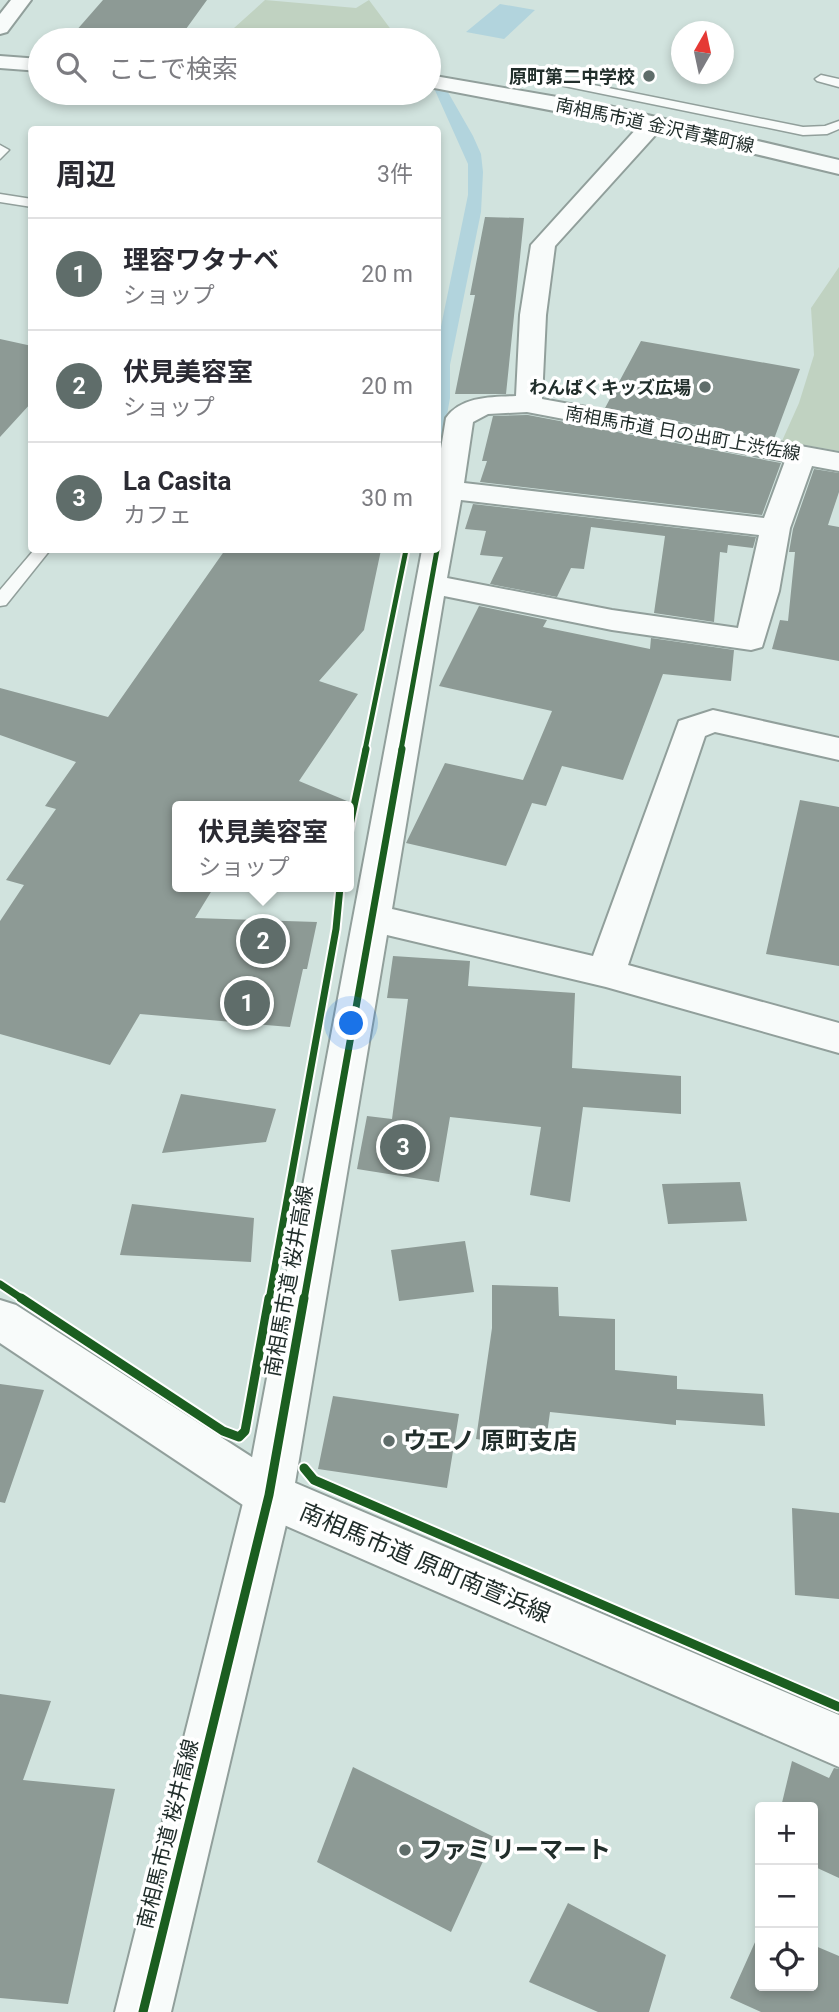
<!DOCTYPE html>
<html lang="ja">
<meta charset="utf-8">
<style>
body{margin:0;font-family:Roboto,"Noto Sans JP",sans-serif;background:#f2f2f3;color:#2b2b33}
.controls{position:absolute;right:21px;bottom:21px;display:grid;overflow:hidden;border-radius:7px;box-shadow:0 4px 10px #0003}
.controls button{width:63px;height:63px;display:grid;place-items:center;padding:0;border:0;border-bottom:2px solid #e1e1e2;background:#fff;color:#2b2b33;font:35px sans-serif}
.compass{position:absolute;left:671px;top:21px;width:63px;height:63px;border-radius:50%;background:#fff;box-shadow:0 4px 10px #0003;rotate:9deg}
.you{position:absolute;left:352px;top:1024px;width:24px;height:24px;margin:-18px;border:5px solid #fff;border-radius:50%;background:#1a73e8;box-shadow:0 0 0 10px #1a73e833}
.badge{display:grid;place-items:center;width:46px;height:46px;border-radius:50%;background:#5f6d6a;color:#fff;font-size:23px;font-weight:700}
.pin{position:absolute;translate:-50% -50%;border:4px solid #fff;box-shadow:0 2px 7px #0006}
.popup{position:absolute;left:172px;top:801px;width:182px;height:91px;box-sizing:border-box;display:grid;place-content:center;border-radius:7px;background:#fff;filter:drop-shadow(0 2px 5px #0005);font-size:23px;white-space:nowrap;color:#7c7c81}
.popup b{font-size:26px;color:#2b2b33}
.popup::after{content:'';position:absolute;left:50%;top:100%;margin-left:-14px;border:14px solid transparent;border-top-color:#fff}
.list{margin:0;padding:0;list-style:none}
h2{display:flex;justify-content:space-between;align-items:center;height:91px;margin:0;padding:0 28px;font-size:30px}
h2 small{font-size:23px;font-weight:400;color:#7c7c81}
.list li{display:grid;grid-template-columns:46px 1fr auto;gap:21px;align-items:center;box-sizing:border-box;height:112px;padding:0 28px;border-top:2px solid #e1e1e2}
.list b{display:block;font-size:26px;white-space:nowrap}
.list p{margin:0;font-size:23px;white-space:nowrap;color:#7c7c81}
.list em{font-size:23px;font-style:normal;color:#7c7c81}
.icon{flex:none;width:38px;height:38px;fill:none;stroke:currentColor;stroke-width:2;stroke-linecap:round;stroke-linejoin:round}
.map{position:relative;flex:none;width:839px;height:2012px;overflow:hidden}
.search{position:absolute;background:#fff;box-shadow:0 4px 10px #0003;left:28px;top:28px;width:413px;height:77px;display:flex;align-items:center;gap:18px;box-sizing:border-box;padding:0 24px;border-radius:38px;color:#7c7c81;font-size:26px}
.panel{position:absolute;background:#fff;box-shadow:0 4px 10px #0003;left:28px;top:126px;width:413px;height:427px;border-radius:7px}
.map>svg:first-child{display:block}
</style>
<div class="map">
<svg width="839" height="2012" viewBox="0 0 839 2012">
<rect width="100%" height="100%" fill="#d1e3de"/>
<!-- green -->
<path fill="#c0d2c1" d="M265,0L356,8L369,0L398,39L234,28Z
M839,267V451L782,441L799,403L814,355L811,308Z"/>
<!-- water -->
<path fill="#b2d4dd" d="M500,4L535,10L504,39L466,32Z
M429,59L473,136L481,154L483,172L481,212L450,365V398L443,437H438V341L468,195V164L429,77Z"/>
<!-- building -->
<path fill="#8d9a95" d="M103,0H207L178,40H68Z
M485,217L524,218L506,394H455L475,295H470Z
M0,339L32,346V402L0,437Z
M641,341L800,369L774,439L605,408Z
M526,415H528L781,463L762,515L480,482L487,461H482L493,416Z
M814,469L839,473V492L828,525L839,527V661L772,649L780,620L788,621L795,552H789L793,529Z
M473,504L756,537L753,548L728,545L727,553L720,552L714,622L654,613L665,536L591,527L584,569L571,568L557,597L490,584L503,557L480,555L486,531L465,529Z
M225,550H381L364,630L319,681L358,694L299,781L359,806H177V887H214L195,918L317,922L307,969H303L290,1027L140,1014L110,1065L0,1034V921L24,885L6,880L56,809L45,806L76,762L0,735V688L108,717Z
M479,606L547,620L543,627L650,649L651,638L734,650L731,681L663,674L623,780L562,766L546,806L532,803L506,866L406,843L445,763L523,780L552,711L439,686Z
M800,800L839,807V966L766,954Z
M393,956L470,961L468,986L575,993L572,1068L681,1076V1114L583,1107L570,1202L530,1195L541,1127L450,1117L439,1182L357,1169L367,1116L392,1119L408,999L387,998Z
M181,1094L276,1109L266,1142L162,1153Z
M740,1182L747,1221L668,1224L662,1184Z
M132,1204L254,1218L251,1262L120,1255Z
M465,1241L474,1292L399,1301L391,1250Z
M492,1285L558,1287L559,1316L615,1319V1370L677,1376V1389L763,1394L765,1426L676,1420V1425L550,1412L545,1449L476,1439L492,1328Z
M0,1384L44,1390L5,1503L0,1502Z
M333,1396L459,1414L447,1488L318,1469Z
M792,1508L839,1513V1599L795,1595Z
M0,1694L51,1701L23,1780L115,1789L68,2004L0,1998Z
M792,1761L829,1778L834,1768L839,1769V1878L813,1866V1815L816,1807H781Z
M353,1767L494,1837L451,1932L317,1862Z
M568,1903L666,1955L649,2012H598L529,1982Z
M760,1931V1986H813V1945L839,1956V2012H761L730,1998Z"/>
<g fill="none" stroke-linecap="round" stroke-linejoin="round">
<!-- lane casing -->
<g stroke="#919f9b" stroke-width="3">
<path id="lane" d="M534,73L803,127L825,126L839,121V129L827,134L803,135L530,79L528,77Z
M821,75L839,79V87L817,81L815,79Z
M0,145L9,150L0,159Z
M0,194L32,199V207L0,202Z
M34,550H50L6,605L0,606V590Z"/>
</g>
<!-- street casing -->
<g stroke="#919f9b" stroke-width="4">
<path id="street" d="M11,0H31L7,32L0,34V14Z
M0,56L40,59V71L0,68Z
M429,75L609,106L839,160V174L659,131L555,246L546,315L542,399L839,453V471L812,466L790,528L779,591L762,647L751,650L612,630L444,596L392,909L593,956L679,721L713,710L839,738V760L715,732L705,736L628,965L839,1023V1053L606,987L387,935L293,1495L171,2012H115L245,1495L422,550H438V467L446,418C461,396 492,397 516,396L520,315L531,245L638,127L429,87ZM527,412L785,461L764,518L464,483L473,422L488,414ZM461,500L759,535L738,628L612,610L447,578Z"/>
</g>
<!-- secondary casing -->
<g stroke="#919f9b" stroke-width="4">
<path id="secondary" d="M0,1300L16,1305L286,1479L839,1715V1767L252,1511L0,1343Z"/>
</g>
<!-- lane -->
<use href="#lane" fill="#f8fbfa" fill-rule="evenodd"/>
<!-- street -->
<use href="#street" fill="#f8fbfa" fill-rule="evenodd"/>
<!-- secondary -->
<use href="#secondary" fill="#f8fbfa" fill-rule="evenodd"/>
<!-- cycleway-far2 casing -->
<g stroke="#fff" stroke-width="9">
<path id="cycleway-far2" d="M365,750L406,550
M401,750L437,550"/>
</g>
<!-- cycleway-far1 casing -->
<g stroke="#fff" stroke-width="11">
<path id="cycleway-far1" d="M349,830L366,749
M0,1284L24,1300
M269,1300L336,929L340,887
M304,1300L402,749"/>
</g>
<!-- cycleway casing -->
<g stroke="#fff" stroke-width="13">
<path id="cycleway" d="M21,1298L223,1431L239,1437L245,1431L269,1298
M304,1468L314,1480L839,1707
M143,2012L269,1495L304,1298"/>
</g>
<!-- cycleway-far2 -->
<use href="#cycleway-far2" stroke="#1b5e20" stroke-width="5"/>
<!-- cycleway-far1 -->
<use href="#cycleway-far1" stroke="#1b5e20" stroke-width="7"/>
<!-- cycleway -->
<use href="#cycleway" stroke="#1b5e20" stroke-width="9"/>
</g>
<!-- markers -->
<g fill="#5f6d6a" stroke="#fff" stroke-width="2.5">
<circle cx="649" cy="76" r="7"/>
<circle cx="705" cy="387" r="7"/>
<circle cx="389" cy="1441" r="7"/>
<circle cx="405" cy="1850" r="7"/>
</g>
<g text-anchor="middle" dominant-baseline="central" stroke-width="7" stroke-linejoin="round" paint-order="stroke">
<!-- far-poi labels -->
<g font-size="18" font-weight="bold" fill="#212e2b" stroke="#fff" text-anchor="end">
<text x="635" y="76">原町第二中学校</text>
<text x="691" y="387">わんぱくキッズ広場</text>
</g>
<!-- far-street labels -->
<g font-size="18" fill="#212e2b" stroke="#fff">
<text transform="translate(655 125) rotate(12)">南相馬市道 金沢青葉町線</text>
<text transform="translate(683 433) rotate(10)">南相馬市道 日の出町上渋佐線</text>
</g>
<!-- street labels -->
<g font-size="21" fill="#212e2b" stroke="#fff">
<text transform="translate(289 1281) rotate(-80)">南相馬市道 桜井高線</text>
<text transform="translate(168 1834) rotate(-76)">南相馬市道 桜井高線</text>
</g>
<!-- near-poi labels -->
<g font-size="24" font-weight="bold" fill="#212e2b" stroke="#fff" text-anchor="start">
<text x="403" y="1441">ウエノ 原町支店</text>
<text x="419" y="1850">ファミリーマート</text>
</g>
<!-- near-street labels -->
<g font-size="24" fill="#212e2b" stroke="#fff">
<text transform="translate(425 1563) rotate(23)">南相馬市道 原町南萱浜線</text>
</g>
</g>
</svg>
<div class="controls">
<button>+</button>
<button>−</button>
<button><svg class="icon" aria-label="locate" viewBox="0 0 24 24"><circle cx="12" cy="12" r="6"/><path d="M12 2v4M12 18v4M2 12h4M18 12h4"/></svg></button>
</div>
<svg class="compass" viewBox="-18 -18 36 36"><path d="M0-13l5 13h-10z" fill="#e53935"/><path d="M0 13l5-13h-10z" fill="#7c7c81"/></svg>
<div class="you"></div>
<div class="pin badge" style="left:247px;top:1003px">1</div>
<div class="pin badge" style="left:263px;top:941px">2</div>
<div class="popup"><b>伏見美容室</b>ショップ</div>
<div class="pin badge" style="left:403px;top:1147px">3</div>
<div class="search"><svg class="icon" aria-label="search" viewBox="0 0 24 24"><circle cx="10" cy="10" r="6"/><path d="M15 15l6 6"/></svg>ここで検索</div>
<section class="panel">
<h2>周辺<small>3件</small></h2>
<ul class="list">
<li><span class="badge">1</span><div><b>理容ワタナベ</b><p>ショップ</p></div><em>20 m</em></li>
<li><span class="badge">2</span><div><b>伏見美容室</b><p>ショップ</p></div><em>20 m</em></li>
<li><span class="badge">3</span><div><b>La Casita</b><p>カフェ</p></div><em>30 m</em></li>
</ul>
</section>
</div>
